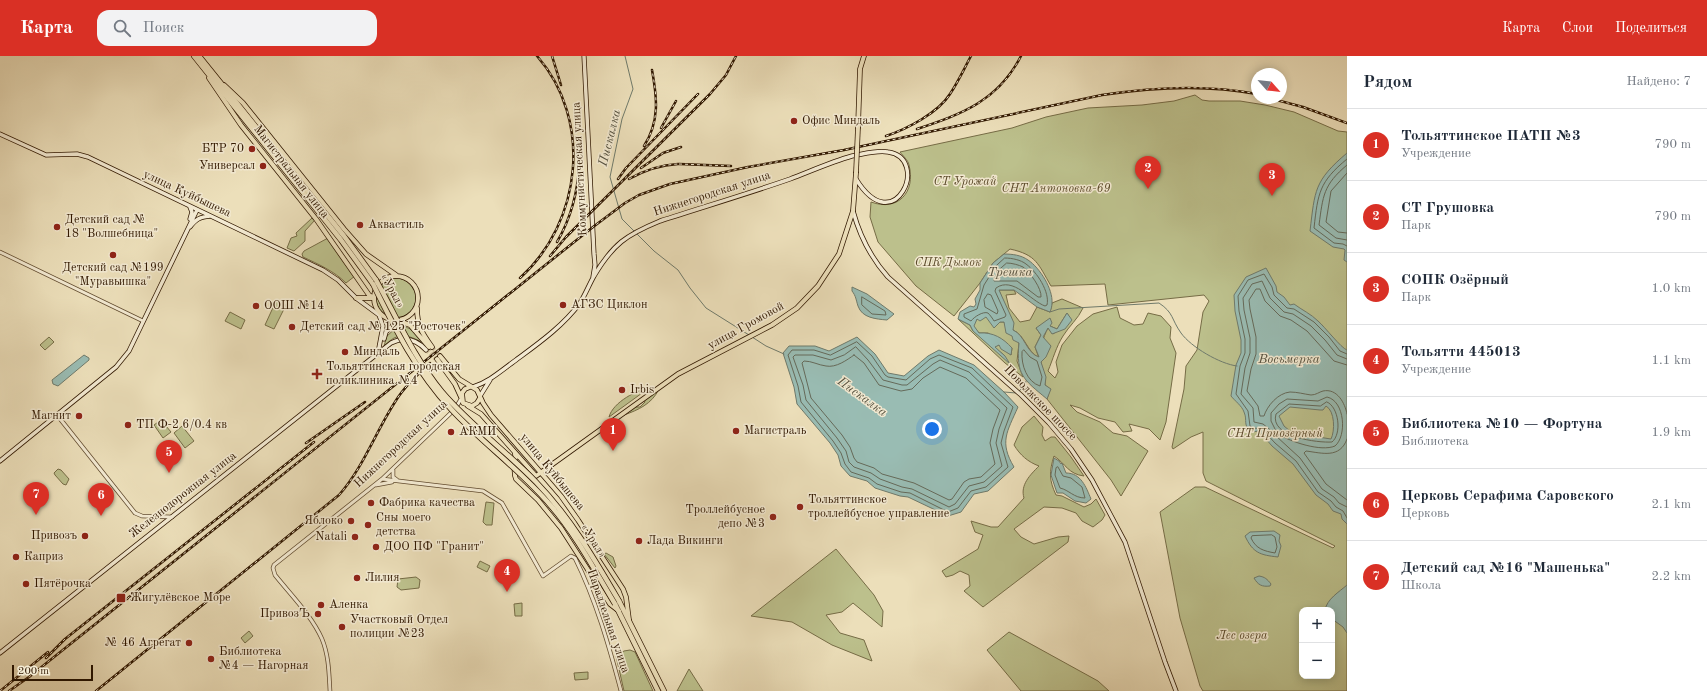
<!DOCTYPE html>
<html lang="ru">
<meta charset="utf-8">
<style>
body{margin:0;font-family:"Old Standard TT",serif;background:#f2f2f3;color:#1f2937}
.controls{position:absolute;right:12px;bottom:12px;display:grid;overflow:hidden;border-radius:8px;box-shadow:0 2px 10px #0003}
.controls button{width:36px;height:36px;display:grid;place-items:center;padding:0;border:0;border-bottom:1px solid #e0e1e3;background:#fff;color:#1f2937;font:20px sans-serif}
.compass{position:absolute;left:1251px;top:12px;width:36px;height:36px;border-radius:50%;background:#fff;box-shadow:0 2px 10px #0003;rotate:117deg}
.scale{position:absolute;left:12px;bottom:10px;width:81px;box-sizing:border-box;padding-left:4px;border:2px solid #311800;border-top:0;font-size:11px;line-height:14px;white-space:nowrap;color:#311800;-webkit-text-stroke:3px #f3ead2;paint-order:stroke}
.you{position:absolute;left:932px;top:373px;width:14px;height:14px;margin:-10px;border:3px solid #fff;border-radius:50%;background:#1a73e8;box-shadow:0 0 0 6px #1a73e833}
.badge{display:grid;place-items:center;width:26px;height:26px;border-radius:50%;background:#d93025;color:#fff;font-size:13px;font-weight:700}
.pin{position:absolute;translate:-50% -33px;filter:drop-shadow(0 1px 2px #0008)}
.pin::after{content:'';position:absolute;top:21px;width:14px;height:12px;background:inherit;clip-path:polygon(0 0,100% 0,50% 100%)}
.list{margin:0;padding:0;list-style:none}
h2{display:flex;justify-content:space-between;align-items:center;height:52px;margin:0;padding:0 16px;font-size:17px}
h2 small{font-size:13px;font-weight:400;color:#747a83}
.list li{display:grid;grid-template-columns:26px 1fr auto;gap:12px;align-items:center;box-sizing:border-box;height:72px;padding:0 16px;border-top:1px solid #e0e1e3}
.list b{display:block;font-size:15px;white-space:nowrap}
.list p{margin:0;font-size:13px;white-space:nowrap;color:#747a83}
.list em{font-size:13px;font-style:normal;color:#747a83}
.icon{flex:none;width:22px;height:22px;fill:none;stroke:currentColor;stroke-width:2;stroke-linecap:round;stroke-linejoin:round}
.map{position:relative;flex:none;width:1347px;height:635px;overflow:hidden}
header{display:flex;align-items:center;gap:24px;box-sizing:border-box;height:56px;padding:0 20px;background:#d93025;color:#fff}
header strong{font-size:19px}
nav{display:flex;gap:22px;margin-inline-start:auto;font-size:14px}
.search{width:280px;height:36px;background:#f2f2f3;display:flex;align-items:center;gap:10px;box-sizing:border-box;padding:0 14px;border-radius:12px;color:#747a83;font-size:15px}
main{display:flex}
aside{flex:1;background:#fff}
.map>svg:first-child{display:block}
</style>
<header>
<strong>Карта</strong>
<div class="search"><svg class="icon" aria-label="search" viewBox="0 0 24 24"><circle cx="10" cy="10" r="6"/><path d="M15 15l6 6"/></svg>Поиск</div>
<nav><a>Карта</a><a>Слои</a><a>Поделиться</a></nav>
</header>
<main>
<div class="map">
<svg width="1347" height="635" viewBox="0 0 1347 635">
<rect width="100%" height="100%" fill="#ecdfba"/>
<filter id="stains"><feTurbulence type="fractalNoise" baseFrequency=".005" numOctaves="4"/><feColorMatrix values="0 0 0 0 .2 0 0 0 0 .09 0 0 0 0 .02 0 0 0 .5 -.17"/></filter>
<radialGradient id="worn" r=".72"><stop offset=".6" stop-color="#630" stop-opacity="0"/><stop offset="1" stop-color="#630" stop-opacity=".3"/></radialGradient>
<!-- green -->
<path fill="#bcc08c" stroke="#766c46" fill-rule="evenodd" d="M1195,39L1202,44L1209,45H1240L1265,49L1294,56L1338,75L1347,76V635H1203L1200,630L1180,562L1160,456L1195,431H1205L1316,484L1333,492L1335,490L1206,425L1203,417V376L1191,381L1173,393L1172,391L1184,333L1186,310L1197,294L1203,256L1209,245L1204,239L1108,249L1105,228L1051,230C1038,208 1037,199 1010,193L993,207L980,227L954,260L916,230L878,186L870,161L871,146C898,156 916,136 909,109C908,104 903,100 900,96L1012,72L1046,61L1088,52L1142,49L1174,45ZM1302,554H1332V620H1302Z
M312,162L315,164L305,175V185L294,195L287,192L291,182L297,180L296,177Z
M328,182L355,220L346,227C334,215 318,208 303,201L302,198L304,195Z
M376 242a20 20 0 1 1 40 0a20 20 0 1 1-40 0Z
M999,234H1014L1016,238L1006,239L1009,252L1020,266L1030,264L1037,251L1050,256L1052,247L1062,243L1083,252C1078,263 1069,270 1063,280C1056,291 1053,303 1048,315L1055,322L1058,316L1056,306L1062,289L1077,270L1093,258L1117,251L1120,262L1134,269L1143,268L1148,257L1161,260L1171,271L1170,282L1176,297L1166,366L1160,384L1149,373L1129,368L1132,375L1123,376L1115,366L1098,362L1080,352L1070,349L1077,356L1100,366L1113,377L1127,380L1148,395L1121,440L1111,424L1047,343L1050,333L1045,329C1046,320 1042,315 1041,306C1039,295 1043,281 1048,272L1053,278L1071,264L1067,257L1057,273L1050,270L1036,272L1041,279L1035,291L1039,302C1027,296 1025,279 1013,274Z
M276,245L286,249L274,273L265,269Z
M230,256L245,264L241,273L225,265Z
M986,260L1000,266H1004L1012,280L1019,287L1017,305L1023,321L1005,307L958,263L970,269L973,275L1005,300L994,291L999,289L1011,299L1012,292L988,277H979L973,270L977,263Z
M398,270C410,270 418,277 423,287C414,282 405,277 394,282C390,284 387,288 384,290L387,280Z
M49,281L54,286L45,294L40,289Z
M651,331L653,332L651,333L649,332L609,361C613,346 637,334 651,331Z
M659,333C652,348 638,354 624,359L635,351H640L645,346L644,344Z
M1034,360L1043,371L1042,379L1045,385L1051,381H1055L1071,401L1084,420C1068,418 1066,408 1054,400C1049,416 1049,424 1056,439L1062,440L1084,451L1091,448L1096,443L1105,459L1102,464L1093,471L1082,465L1076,457L1062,452L1044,451L1014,473L1021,481L1034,488L1058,481L1069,480L1068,486L983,551L964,535L970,530L969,519L960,515L953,519L946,521L942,515L978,493L983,479L975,476L971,465L991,471H998L1024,442C1020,429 1030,419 1039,410C1028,406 1020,399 1014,389L1022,371Z
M161,364L171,376L163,382L154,369Z
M182,370L194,385L185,392L174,377Z
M58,413L61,414L69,423L66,429L63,428L55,419L54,417Z
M486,446L494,447L492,469H486L483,466Z
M836,493L874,539L883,555L882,571L853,547L842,556L826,559L840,577L864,584L872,605L832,589L792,566L751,560Z
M606,497L613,501L616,510L615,512L604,498Z
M480,505L490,510L487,516L477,511Z
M416,521L420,524L419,532L401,534L397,531L398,523Z
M522,547V560H515L514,548Z
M249,575L253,580L245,587L241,582Z
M1009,576L1098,625L1109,635H1021L987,594Z
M630,594L635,596L653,635H624L616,600L624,595Z
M689,613L703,635H677Z
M588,616V623L575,624L574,617Z"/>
<!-- water -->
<path fill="#99bcb3" stroke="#6f7a6b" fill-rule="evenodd" d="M1347,97V206L1344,204L1345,194L1344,193L1333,191L1310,175C1315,134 1314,125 1347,97Z
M1004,198C1012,198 1021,199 1028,204C1040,212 1053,233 1052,247C1052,250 1051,254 1050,256L1037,251L1014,234H999L1014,267L1013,274C1025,279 1026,297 1039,301L1035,291L1041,279L1036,272L1050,262L1052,267L1050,270L1057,273L1067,257L1072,264L1065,273L1052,278L1048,272L1043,281L1051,290L1046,301L1041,306L1046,321L1045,329L1051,333L1047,343C1023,323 1016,319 1019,287L1013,284L1012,280L1006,277L1004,266H1000L994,272L986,261L980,265L977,263L974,270L979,277C993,276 1003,282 1012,292L1011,299L1001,293L999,289L995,291L1005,300L1010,308L973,275L970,269L958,263L960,256L970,250L974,251L976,248L975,243L980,234V227L993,207Z
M1266,212L1276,230L1277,236L1284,241L1290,249L1294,248C1302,254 1311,258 1318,265C1325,271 1341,292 1347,294V468L1342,463L1341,458L1333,455L1328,448L1316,439L1293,408L1272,390L1259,375L1252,376C1242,369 1248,365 1244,356C1242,350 1235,345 1231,340L1236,309L1241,297V284L1235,255L1234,239L1246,221ZM1326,350C1335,355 1335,375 1331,383L1305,379L1290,375L1284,370L1279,360L1290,351L1320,354H1323Z
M852,231L867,238L894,258L887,264C876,263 862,262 858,250C856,244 856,240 852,235Z
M857,281L875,298L888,317L904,320L928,300L939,294L974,309L1004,336L1018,351C1007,376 999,386 1014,411L988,435L974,438L961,456L948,460L908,441L900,440L875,432L867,425L850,420L841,410L838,399L830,387L797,348L794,331L783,297L789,290H815L829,295Z
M84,299L89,302V304L58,330L53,328L52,324Z
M1054,402L1059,405L1061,408L1062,407L1066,417C1081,417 1086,431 1091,443L1086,447L1075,445L1063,437H1057L1051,419Z
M1274,475L1280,479L1279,485L1281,490L1278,501C1260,499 1253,497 1245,480L1250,476Z
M1259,520C1265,521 1267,523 1271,528L1270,530C1262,531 1258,529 1254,522Z
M1347,529V577L1343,571L1332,563V554H1325C1327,543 1339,536 1347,529Z"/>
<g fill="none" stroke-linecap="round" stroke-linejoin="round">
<!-- shore -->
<path stroke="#656a5a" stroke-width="1" d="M1347,103C1319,126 1318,137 1314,172L1334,187L1343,188L1347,190
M1347,109C1323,129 1323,140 1319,169L1336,182L1347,184
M1347,117L1331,135L1326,166L1338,176L1347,177
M1005,202C1012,202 1021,204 1026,208C1037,216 1050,236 1047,249L1045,250C1031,245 1013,220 996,232L995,235L1006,259L1005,261L994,265C993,263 990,259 988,257C983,255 974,261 971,265L964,261V258L977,253L984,229L996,210Z
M1007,207C1012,207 1019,209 1023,211C1030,216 1042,233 1041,241H1038L1017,225H994V223L1000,213Z
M988,238L991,239L998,255L997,258L985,251L984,244Z
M862,241L885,255L886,259L872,258L862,249Z
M857,286L872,300L885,319L888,321L906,324L930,303L939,299L972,312L1013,351L1004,375L1001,387L1008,411L986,431L971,435L958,452L948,456L910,437L901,436L877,428L869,422L851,416L845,408L841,397L833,385L801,346L798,330L788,299L792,294H814L830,299Z
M856,291L868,304L883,324L902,329H907L933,308L940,304L969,316L1007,352L999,373L996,387L1002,410L984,426L969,430L955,448L949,451L912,433L902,431L880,423L871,417L854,411L849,406L846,395L837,382L806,344L803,329L793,301L795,299H813L831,304L844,299Z
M1024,294L1030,301L1037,305L1042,321L1040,330C1027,326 1021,309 1022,296Z
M1347,298L1340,295L1329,281L1314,266L1294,253L1287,252L1274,239L1272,231L1264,218L1248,224L1238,240L1239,255L1245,283V297L1240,310L1236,338L1248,355L1250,370L1253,372L1262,373L1275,387L1296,405L1318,436L1331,445L1336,451L1343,455L1347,462
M854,299L864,307L879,329L901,335L912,333L923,322L940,311L966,322L1000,354L993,373L990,387L995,408L981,421L969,423L964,426L952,443L949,444L914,427L882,418L874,412L857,406L854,402L850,391L842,379L811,342L802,307L804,305C812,305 818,309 826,310C836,312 847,304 854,299Z
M1347,303L1337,299L1325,284L1311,270L1293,258L1284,256L1270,242L1262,225L1252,228L1243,242L1244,254L1250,282V297L1245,312L1241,338L1253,352L1254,366L1263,368L1274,377L1276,375L1271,365V357L1279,348L1287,343L1318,345L1327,341C1345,345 1347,380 1335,390C1321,396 1291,386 1278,378L1276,380L1300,402L1322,433L1334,441L1339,447L1347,451
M1347,309L1334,305L1307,275L1291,264L1280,260L1265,245L1260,233H1256L1249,244L1250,253L1256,281V298L1251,313L1247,335L1258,350L1260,360H1264C1267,350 1278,337 1290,336C1297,336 1304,338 1311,339C1316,339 1319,336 1323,335C1337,332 1345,347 1347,358
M1327,346C1339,351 1342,378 1332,386C1318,387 1269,381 1276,358L1289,348L1320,350Z
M1347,383C1340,403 1322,397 1306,395L1304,397L1326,428L1347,444
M1058,411L1063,420L1071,422L1082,431L1085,442C1074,442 1069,434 1060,432L1055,419L1056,412Z
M1272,479L1275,481L1277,491L1275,497C1264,495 1256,493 1251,482L1252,480Z"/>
<!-- stream -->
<path stroke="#6f7a6b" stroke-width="1" d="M625,0L633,33L622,63L610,121L622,163L654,195L678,214L690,232L706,252L749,279
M1050,256L1059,253L1159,247C1174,257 1171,263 1181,277C1191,291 1220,308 1237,310
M752,281L766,290L784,298
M1019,335L1025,330L1026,325
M1004,336L1016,337"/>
<!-- secondary-tunnel -->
<path stroke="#c7b795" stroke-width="3.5" stroke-dasharray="3.5 2" stroke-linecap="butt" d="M426,294L435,303"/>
<!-- primary-tunnel -->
<path stroke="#c7b795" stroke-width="4" stroke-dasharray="4 2" stroke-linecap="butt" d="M429,291L437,303
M432,291L440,300"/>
<!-- tertiary casing -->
<g stroke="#604a2e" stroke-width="4.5">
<path id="tertiary" d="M0,196L143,265
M57,359L135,457L142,460L172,461
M393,414V421L397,424
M382,423L483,435L502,447L543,520L571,500L575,502C596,544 609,590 621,635
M376,429L392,426
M330,635C329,618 329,600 322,583C312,560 291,539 275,519L273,512L274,509L382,423L455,353L461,343"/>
</g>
<!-- secondary casing -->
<g stroke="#311800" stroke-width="5">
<path id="secondary" d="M584,0L594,198L595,209L593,221
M0,78L46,99L77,98L88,101L323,214L338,224L356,242L379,259L383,270L378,297
M853,155C860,181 871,202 888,221L1021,339L1049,367L1071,393L1092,424L1125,486L1165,606L1176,635
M190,163L192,156L190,151
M190,171C196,163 200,161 210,160
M384,283L386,276L395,267
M473,331C489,326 502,314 516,304C539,287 563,270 580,247C585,239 589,229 594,220C613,188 626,179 660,165C703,151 747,138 790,123C811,115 831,106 852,100C864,98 876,94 888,96C931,102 895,186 856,123
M480,340L490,324
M0,405L116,311L129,295L197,154
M0,597L391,287C405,280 416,283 426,294"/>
</g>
<!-- primary casing -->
<g stroke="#311800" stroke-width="5.5">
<path id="primary" d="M209,22L241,69L316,163L369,239L374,242
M224,29L243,47L344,173L366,198L396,219
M858,71L860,13L864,0
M374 242a22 22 0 1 1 44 0a22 22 0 1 1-44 0Z
M356,242H373
M417,252C417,270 422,277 432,291
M399,265L410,269L429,291
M440,300L459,323L477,334L483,347L491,359L561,440L578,464L623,533L626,541L629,564
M437,303L455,328L461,341
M470,331L465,333L462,337L463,347L472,350L477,347L480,342
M468,350L481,358L536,420L678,318L772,269L797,252L818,230L839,198L853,155L856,117
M515,398C517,406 512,414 516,423L538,444L561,472L610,548L619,555"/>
</g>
<!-- trunk casing -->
<g stroke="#311800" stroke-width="6">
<path id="trunk" d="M194,0L341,184L373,228
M199,0L344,180L376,224
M619,545L664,635
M615,548L658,635"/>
</g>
<!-- tertiary -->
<use href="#tertiary" stroke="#f3ead2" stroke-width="3"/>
<!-- secondary -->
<use href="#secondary" stroke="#f3ead2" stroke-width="3.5"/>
<!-- primary -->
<use href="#primary" stroke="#ecdfba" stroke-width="4"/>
<!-- trunk -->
<use href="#trunk" stroke="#ecdfba" stroke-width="4.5"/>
<!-- rail casing -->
<g stroke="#311800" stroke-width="2.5">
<path id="rail" d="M552,0L561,29
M1269,42L1303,51L1347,67
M661,72L676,45
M917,73C962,58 998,45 1021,0
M886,80C907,73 938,57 950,38C958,26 964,13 971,0
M644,90C660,65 657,41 652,14
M679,108L731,110
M641,112L663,97L681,91
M618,123L626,112L698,38
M629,123C645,114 660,109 678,108
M557,186C571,162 578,135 579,108
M550,200L566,181L710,38L726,19L736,0
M520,222C582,166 593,64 537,0
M306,387L365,346
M46,602L65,583L314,386
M0,635L48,596
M9,635L29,621L593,171L625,147L639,139L670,128L748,111L844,94L1102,39C1154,31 1205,28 1257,38
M96,635L339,439C363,412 375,377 395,346C404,331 417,319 430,307"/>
</g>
<!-- rail -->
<use href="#rail" stroke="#f3ead2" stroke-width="1" stroke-dasharray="3" stroke-linecap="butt"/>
<!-- primary-bridge casing -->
<g stroke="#311800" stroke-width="5.5" stroke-linecap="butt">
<path id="primary-bridge" d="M856,117L858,71"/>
</g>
<!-- trunk-bridge casing -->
<g stroke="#311800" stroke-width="6" stroke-linecap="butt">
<path id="trunk-bridge" d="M376,224C397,262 414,302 442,336C470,369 506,395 536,426C570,461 595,504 619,545
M373,228C395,273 416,315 451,353C482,387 521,414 551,450C576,479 595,515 615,548"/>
</g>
<!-- primary-bridge -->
<use href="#primary-bridge" stroke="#ecdfba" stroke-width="4"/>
<!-- trunk-bridge -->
<use href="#trunk-bridge" stroke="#ecdfba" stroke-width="4.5"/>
</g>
<!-- markers -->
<g fill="#8f2418" stroke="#f3ead2" stroke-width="1.5">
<circle cx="794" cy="65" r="4"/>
<circle cx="252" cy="93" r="4"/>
<circle cx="263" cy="110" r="4"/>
<circle cx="360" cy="169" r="4"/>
<circle cx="57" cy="171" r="4"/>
<circle cx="113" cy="199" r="4"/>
<circle cx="563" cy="249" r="4"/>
<circle cx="256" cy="250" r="4"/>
<circle cx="292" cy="271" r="4"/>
<circle cx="345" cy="296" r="4"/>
<path d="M315 312h4v4h4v4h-4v4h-4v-4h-4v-4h4z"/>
<circle cx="622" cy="334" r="4"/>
<circle cx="79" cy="360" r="4"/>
<circle cx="128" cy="369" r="4"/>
<circle cx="736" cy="375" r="4"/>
<circle cx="451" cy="376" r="4"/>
<circle cx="371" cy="447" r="4"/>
<circle cx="800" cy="451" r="4"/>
<circle cx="773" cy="461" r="4"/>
<circle cx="351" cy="465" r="4"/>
<circle cx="368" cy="469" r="4"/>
<circle cx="85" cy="480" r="4"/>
<circle cx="355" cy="481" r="4"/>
<circle cx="639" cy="485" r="4"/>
<circle cx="376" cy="491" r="4"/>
<circle cx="16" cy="501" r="4"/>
<circle cx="357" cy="522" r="4"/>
<circle cx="26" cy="528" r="4"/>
<rect x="116" y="537" width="10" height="10" rx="2"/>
<circle cx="321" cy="549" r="4"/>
<circle cx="318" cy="558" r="4"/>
<circle cx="342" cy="571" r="4"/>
<circle cx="189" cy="587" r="4"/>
<circle cx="211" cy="603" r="4"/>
</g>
<g text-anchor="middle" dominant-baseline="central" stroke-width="3" stroke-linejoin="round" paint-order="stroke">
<!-- poi labels -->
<g font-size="12" fill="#311800" stroke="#f3ead2" text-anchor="start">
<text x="802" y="65">Офис Миндаль</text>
<text x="244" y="93" text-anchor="end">БТР 70</text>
<text x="255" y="110" text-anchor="end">Универсал</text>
<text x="65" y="164">Детский сад №<tspan x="65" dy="14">18 "Волшебница"</tspan></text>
<text x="368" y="169">Аквастиль</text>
<text x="113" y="212" text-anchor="middle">Детский сад №199<tspan x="113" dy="14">"Муравьишка"</tspan></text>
<text x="571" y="249">АГЗС Циклон</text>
<text x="264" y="250">ООШ №14</text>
<text x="300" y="271">Детский сад № 125 "Росточек"</text>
<text x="353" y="296">Миндаль</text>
<text x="326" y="311">Тольяттинская городская<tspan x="326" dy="14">поликлиника №4</tspan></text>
<text x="630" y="334">Irbis</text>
<text x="71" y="360" text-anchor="end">Магнит</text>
<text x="136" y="369">ТП Ф-2 6/0.4 кв</text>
<text x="744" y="375">Магистраль</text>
<text x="459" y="376">АКМИ</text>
<text x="808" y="444">Тольяттинское<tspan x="808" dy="14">троллейбусное управление</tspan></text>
<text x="379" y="447">Фабрика качества</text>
<text x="765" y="454" text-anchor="end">Троллейбусное<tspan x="765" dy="14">депо №3</tspan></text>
<text x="376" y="462">Сны моего<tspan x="376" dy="14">детства</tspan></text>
<text x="343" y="465" text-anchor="end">Яблоко</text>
<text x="77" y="480" text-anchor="end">Привозъ</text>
<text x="347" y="481" text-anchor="end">Natali</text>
<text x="647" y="485">Лада Викинги</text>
<text x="384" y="491">ДОО ПФ "Гранит"</text>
<text x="24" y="501">Каприз</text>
<text x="365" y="522">Лилия</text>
<text x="34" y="528">Пятёрочка</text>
<text x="130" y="542">Жигулёвское Море</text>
<text x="329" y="549">Аленка</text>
<text x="310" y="558" text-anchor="end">ПривозЪ</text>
<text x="350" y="564">Участковый Отдел<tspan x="350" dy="14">полиции №23</tspan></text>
<text x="181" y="587" text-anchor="end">№ 46 Агрегат</text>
<text x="219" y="596">Библиотека<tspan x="219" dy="14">№4 — Нагорная</tspan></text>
</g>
<!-- street labels -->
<g font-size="12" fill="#311800" stroke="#f3ead2">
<text transform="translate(580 113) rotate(-93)">Коммунистическая улица</text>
<text transform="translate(291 116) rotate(52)">Магистральная улица</text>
<text transform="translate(187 138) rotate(25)">улица Куйбышева</text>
<text transform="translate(712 138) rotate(-18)">Нижнегородская улица</text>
<text transform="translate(392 235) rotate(61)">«Урал»</text>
<text transform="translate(746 270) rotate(-29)">улица Громовой</text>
<text transform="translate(1040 347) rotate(46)">Поволжское шоссе</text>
<text transform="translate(401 388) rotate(-43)">Нижнегородская улица</text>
<text transform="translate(552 416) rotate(51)">улица Куйбышева</text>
<text transform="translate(183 439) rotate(-38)">Железнодорожная улица</text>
<text transform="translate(593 485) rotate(58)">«Урал»</text>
<text transform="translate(608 565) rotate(71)">Параллельная улица</text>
</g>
<!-- park labels -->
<g font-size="12" font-style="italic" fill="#5b4a2a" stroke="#f3ead2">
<text x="965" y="126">СТ Урожай</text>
<text x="1056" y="133">СНТ Антоновка-69</text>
<text x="948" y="207">СПК Дымок</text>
<text x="1275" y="378">СНТ Приозёрный</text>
<text x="1242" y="580">Лес озера</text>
</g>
<!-- water labels -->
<g font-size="13" font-style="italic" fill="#55513f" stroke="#f3ead2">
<text transform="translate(610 82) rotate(-76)">Пискалка</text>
<text x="1010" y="216">Трешка</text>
<text x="1289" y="303">Восьмерка</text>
<text transform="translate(862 341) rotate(36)">Пискалка</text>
</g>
</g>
<rect width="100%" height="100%" filter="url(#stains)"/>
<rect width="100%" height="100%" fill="url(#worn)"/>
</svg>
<div class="controls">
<button>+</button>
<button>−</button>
</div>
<svg class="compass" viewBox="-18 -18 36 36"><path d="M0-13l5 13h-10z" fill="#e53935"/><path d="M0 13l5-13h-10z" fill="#747a83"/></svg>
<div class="scale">200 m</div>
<div class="you"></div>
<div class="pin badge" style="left:613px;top:395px">1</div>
<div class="pin badge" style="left:1148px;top:133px">2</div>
<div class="pin badge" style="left:1272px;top:140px">3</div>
<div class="pin badge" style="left:507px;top:536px">4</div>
<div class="pin badge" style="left:169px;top:417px">5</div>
<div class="pin badge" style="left:101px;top:460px">6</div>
<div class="pin badge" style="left:36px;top:459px">7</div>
</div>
<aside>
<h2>Рядом<small>Найдено: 7</small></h2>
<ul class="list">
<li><span class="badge">1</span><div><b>Тольяттинское ПАТП №3</b><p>Учреждение</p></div><em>790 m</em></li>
<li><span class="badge">2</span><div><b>СТ Грушовка</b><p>Парк</p></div><em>790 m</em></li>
<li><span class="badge">3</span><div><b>СОПК Озёрный</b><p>Парк</p></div><em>1.0 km</em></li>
<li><span class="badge">4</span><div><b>Тольятти 445013</b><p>Учреждение</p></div><em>1.1 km</em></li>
<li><span class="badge">5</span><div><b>Библиотека №10 — Фортуна</b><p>Библиотека</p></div><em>1.9 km</em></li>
<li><span class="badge">6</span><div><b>Церковь Серафима Саровского</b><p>Церковь</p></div><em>2.1 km</em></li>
<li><span class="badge">7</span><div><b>Детский сад №16 &quot;Машенька&quot;</b><p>Школа</p></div><em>2.2 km</em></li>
</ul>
</aside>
</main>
